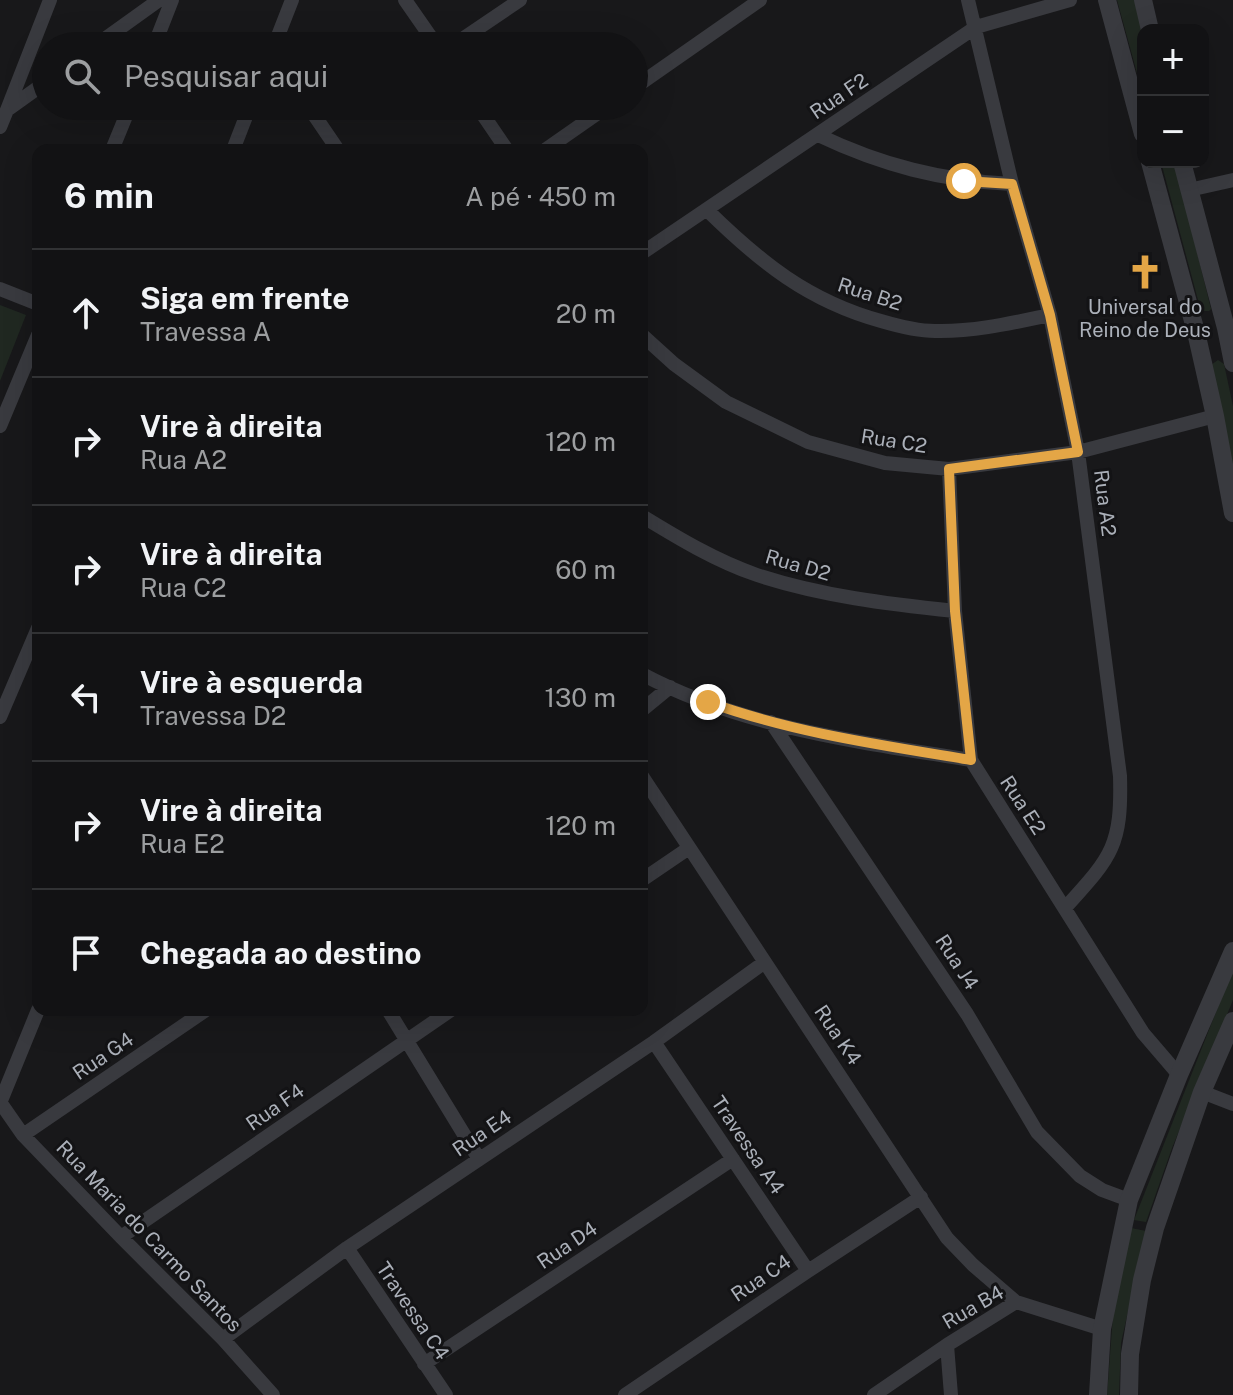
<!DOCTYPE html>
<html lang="pt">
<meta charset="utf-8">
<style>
body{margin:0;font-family:"Public Sans",sans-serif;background:#1f2022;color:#f1f3f6}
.controls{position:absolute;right:24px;top:24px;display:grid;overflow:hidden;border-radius:16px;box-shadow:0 8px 32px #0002}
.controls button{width:72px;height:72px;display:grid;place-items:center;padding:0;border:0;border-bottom:2px solid #313234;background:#121214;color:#f1f3f6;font:40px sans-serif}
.stop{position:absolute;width:24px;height:24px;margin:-18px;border:6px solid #e4a646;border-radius:50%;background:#fff}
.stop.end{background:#e4a646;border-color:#fff;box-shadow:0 2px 8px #0008}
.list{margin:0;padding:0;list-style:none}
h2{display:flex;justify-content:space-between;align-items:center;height:104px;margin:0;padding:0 32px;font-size:34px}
h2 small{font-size:26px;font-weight:400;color:#9c9ea0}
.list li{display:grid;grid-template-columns:52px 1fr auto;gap:24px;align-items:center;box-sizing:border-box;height:128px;padding:0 32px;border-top:2px solid #313234}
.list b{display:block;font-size:30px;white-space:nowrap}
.list p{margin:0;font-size:26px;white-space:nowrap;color:#9c9ea0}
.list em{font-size:26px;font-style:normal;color:#9c9ea0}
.icon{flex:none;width:44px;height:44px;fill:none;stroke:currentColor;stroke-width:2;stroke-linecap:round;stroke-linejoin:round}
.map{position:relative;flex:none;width:1233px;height:1395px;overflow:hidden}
.search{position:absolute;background:#121214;box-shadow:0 8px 32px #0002;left:32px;top:32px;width:616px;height:88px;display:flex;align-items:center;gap:20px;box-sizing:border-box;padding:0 28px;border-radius:44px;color:#9c9ea0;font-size:30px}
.panel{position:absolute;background:#121214;box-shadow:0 8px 32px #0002;left:32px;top:144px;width:616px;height:872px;border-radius:16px}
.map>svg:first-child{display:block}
</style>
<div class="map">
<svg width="1233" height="1395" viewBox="0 0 1233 1395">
<rect width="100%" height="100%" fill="#18181a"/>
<!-- green -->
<path fill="#202821" d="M1117,0H1135L1143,31V95Z
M1161,162H1175L1211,309L1209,311H1201Z
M0,305L26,315L0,381Z
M1218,360L1224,364L1233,406V467L1211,365Z
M1233,969V1000L1172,1148L1146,1222L1134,1220Z
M1131,1228L1146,1231L1121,1343L1119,1395H1107L1113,1315Z"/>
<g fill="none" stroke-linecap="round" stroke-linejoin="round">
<!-- minor -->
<path stroke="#393a3f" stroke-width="14" d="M405,0L437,46
M968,0L1012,184L1050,315L1078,452L1120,776C1122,847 1111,857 1065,908
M95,46L159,0
M154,46L172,0
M274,46L292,0
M452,46L520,0
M634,88L760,0
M308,106L338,150
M477,106L507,150
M7,110L50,0
M0,127L7,110L46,82
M818,135C881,165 942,181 1012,184
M112,150L130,106
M233,150L250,106
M545,150L608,106
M1189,190L1233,180
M707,210C760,262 808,301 881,321C898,326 916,331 935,331C974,332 1012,323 1050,315
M642,253L976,27L1070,0
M0,289L38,304
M642,335L674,364L726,402L808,442L885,463L949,469L1078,452L1215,416
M0,426L38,335
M949,469L955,611L971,760
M642,516C678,538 716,561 757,575C821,596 888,604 955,611
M642,674C743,728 860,742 971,760L1143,1033L1179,1075
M642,710L670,687
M0,717L38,628
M771,722L967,1014L1037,1132L1080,1176L1102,1190L1129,1200
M642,776L947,1238L973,1265L1016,1302
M642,880L689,848
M388,1010L479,1159
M654,1042L808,1271
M1202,1092L1233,1104
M0,1102L23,1135L121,1237L223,1339L273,1395
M0,1103L38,1010
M23,1135L206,1010
M121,1237L451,1010
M347,1248L446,1395
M223,1339L347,1248L654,1042L765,962
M947,1345L951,1395
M424,1364L733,1159
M625,1395L808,1271L921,1197
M874,1395L947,1345L1016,1302L1102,1329"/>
<!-- tertiary -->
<path stroke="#393a3f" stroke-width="18" d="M1107,0L1143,134
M1143,0L1150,30
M1150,162L1196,332L1215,416L1233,513
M1182,162L1226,328L1233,363
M1098,1395L1102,1329L1129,1200L1179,1075L1233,951
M1129,1395L1130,1354L1142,1280L1155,1228L1202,1092L1233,1021"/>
</g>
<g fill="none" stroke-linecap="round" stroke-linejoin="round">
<!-- route -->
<path stroke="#e4a646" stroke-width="10" d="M708,702C794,733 881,745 971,760L955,611L949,469L1078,452L1050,315L1012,184L964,181"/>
</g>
<!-- icons -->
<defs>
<g id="church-bare" transform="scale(2.76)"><path d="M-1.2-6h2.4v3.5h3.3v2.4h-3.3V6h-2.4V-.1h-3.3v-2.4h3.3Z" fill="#e4a646" stroke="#131315" stroke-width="2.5" paint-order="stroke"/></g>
</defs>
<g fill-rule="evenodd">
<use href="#church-bare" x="1145" y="272"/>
</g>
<g text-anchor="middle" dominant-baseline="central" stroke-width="6" stroke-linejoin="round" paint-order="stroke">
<!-- street labels -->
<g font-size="20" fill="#abb0b9" stroke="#131315">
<text transform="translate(839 96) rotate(-34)">Rua F2</text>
<text transform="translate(870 294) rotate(18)">Rua B2</text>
<text transform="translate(894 441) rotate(9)">Rua C2</text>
<text transform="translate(1105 503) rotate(83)">Rua A2</text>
<text transform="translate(798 565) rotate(16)">Rua D2</text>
<text transform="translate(1023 805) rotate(57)">Rua E2</text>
<text transform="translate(957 962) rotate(57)">Rua J4</text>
<text transform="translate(838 1035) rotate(56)">Rua K4</text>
<text transform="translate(103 1056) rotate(-34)">Rua G4</text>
<text transform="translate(275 1107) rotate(-35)">Rua F4</text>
<text transform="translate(482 1133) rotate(-34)">Rua E4</text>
<text transform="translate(748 1145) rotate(56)">Travessa A4</text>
<text transform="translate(149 1236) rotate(46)">Rua Maria do Carmo Santos</text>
<text transform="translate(567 1245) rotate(-34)">Rua D4</text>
<text transform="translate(761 1278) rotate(-34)">Rua C4</text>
<text transform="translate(973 1307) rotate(-30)">Rua B4</text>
<text transform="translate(413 1311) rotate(56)">Travessa C4</text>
</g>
<!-- poi labels -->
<g font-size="20" fill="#abb0b9" stroke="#131315">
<text x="1145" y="307">Universal do<tspan x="1145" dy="23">Reino de Deus</tspan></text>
</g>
</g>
</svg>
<div class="controls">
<button>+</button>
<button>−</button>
</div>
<div class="stop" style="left:964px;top:181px"></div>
<div class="stop end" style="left:708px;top:702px"></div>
<div class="search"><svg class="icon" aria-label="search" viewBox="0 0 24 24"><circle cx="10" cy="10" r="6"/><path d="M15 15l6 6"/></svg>Pesquisar aqui</div>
<section class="panel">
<h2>6 min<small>A pé · 450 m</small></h2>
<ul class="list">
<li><svg class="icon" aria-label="ahead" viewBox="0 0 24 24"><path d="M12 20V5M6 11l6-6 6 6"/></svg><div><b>Siga em frente</b><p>Travessa A</p></div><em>20 m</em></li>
<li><svg class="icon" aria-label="right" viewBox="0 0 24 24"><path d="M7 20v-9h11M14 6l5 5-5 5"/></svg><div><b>Vire à direita</b><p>Rua A2</p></div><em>120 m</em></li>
<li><svg class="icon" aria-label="right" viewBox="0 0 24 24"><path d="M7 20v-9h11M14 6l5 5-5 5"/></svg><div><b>Vire à direita</b><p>Rua C2</p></div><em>60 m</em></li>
<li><svg class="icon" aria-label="left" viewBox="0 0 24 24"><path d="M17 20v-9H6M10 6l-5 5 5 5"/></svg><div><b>Vire à esquerda</b><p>Travessa D2</p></div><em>130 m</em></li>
<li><svg class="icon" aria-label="right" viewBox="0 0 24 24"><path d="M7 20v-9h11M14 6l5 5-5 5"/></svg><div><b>Vire à direita</b><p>Rua E2</p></div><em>120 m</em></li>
<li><svg class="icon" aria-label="arrive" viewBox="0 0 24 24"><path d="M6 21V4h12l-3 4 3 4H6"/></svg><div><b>Chegada ao destino</b></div></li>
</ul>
</section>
</div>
